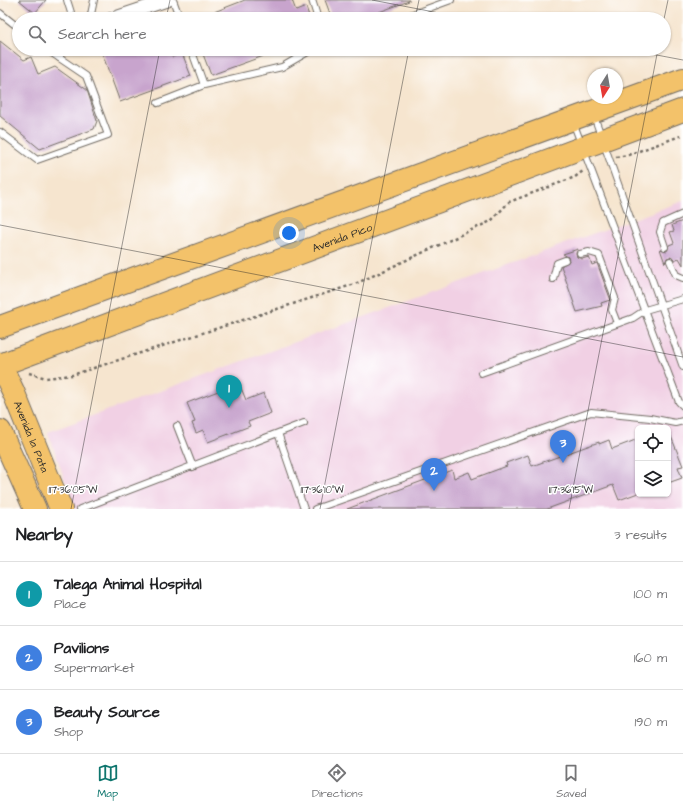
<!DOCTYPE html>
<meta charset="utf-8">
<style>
body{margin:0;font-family:"Architects Daughter",sans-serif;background:#f2f2f2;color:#202124}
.controls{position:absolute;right:12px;bottom:12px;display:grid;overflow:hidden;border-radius:6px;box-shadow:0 1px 3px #0004}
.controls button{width:36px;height:36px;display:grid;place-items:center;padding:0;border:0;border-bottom:1px solid #e0e0e0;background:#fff;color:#202124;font:20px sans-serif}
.compass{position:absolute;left:587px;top:68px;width:36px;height:36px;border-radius:50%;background:#fff;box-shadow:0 1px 3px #0004;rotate:191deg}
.you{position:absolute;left:289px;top:233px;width:14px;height:14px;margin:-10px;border:3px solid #fff;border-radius:50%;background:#1a73e8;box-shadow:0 0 0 6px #1a73e833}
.badge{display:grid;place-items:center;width:26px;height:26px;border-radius:50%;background:#0f766e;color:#fff;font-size:13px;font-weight:700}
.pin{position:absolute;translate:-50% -33px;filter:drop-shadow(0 1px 2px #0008)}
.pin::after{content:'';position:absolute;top:21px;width:14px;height:12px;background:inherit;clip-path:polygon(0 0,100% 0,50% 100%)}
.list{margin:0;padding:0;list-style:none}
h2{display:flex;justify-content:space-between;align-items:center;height:52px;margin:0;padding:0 16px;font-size:17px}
h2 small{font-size:13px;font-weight:400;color:#757577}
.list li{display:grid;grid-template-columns:26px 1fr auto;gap:12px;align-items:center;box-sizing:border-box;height:64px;padding:0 16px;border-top:1px solid #e0e0e0}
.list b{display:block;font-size:15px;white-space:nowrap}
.list p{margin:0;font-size:13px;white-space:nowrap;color:#757577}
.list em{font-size:13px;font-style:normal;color:#757577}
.icon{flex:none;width:22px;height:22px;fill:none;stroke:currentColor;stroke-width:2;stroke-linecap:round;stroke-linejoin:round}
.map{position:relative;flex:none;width:683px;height:509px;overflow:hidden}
.search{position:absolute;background:#fff;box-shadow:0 1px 3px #0004;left:12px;right:12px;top:12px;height:44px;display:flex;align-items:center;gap:10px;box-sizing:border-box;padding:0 14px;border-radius:22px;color:#757577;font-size:15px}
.sheet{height:244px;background:#fff}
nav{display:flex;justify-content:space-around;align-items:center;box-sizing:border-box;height:56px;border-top:1px solid #e0e0e0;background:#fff;font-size:11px;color:#757577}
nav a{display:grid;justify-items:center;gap:2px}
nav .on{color:#0f766e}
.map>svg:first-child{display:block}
</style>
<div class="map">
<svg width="683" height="509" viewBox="0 0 683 509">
<rect width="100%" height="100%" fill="#fff"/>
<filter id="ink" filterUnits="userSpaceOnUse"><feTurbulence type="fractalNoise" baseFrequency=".025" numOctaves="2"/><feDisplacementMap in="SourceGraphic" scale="8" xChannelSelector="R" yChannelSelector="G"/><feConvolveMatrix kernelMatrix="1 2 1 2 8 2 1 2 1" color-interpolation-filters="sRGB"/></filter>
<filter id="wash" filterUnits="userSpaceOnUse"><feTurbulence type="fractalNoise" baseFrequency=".012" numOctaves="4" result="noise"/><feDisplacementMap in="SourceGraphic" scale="16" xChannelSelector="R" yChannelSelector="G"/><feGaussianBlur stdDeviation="0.9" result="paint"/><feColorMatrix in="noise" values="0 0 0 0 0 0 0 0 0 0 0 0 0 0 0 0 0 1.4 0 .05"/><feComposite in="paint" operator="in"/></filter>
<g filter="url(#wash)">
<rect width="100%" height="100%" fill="#f6e5cf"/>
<!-- built -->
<path fill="#f1d0e4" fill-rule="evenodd" d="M683,201V509H75L48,432ZM638,428H668V494H638Z"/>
<g id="blocks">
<!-- building -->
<path fill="#c8a4cd" d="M19,0H46L35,13Z
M245,0H292L296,11L306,7L310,19H196Z
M325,0H409V1L360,19H332Z
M0,41L24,60L31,57L38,74L55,67L87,90L97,121L94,129L40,149L0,116Z
M112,49H169L172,57L182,53L191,76L120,102L102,53Z
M201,49H279L280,50L211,75Z
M683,221V265L679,258L674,260L670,257L667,258L665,263L660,249L667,251L669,245L674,243L670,232L674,231L672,225Z
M578,249L576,253L577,257L582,259L589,257L592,265L597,263L610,298V300L601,303L602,306L577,312L561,266L569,261L568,257L563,254Z
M239,383L246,400L264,393L271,413L248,422L250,426L208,442L203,430L196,433L192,423L195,422L187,403Z
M668,429L683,466L678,467L682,478L668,483Z
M638,439V493L619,500L613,485L547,509H347L452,470L454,478L469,472L472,479L507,466L506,463L528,455L532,466L599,442V444L609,440L612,449Z"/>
</g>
</g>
<g filter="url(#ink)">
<use href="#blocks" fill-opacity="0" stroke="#726c64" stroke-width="1"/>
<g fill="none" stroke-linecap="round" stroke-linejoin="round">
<!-- lane casing -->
<g stroke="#726c64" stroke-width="8">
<path id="lane" d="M67,0L73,19
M173,0L180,19
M312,0L318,19
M0,13L19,28
M90,19L94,0
M399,19L451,0
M191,49L204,85L282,67L313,49
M59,58L63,49
M158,103L204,85
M594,116L683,367
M573,122L679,402L683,406
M0,132L37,160L108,135L86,76L46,49
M665,247L660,232L663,223L683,214
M580,254L589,252L599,255L615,298L612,310L617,323
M670,261L676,275L683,278
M553,279L557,263L565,260
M481,373L633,318L645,310L683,299
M177,426L193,467
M278,433L304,509
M80,509L304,423
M315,509L591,412L650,418L675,423L683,421"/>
</g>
<!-- street casing -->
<g stroke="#726c64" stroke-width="14">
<path id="street" d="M111,19L168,0"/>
</g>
<!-- highway casing -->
<g stroke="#726c64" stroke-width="24">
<g id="highway">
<path d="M0,327L683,79"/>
<path id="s1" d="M0,364L13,391L61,509"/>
<path id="s2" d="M0,365L683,110"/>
<path d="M0,431L35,509"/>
</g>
</g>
<!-- path -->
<path stroke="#726c64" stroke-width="2.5" stroke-dasharray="3 3" stroke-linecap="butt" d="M616,157L628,155L683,135
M29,373L46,378L72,375L355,284L491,221L509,202L575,177L583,171"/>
<!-- lane -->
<use href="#lane" stroke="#fff" stroke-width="6"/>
<!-- street -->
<use href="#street" stroke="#fff" stroke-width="12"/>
<!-- highway -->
<use href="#highway" stroke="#f3c26a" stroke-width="22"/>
</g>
</g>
<!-- ticks -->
<path fill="none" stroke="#2b2b2b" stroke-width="1" stroke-opacity="0.45" d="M372,0L470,19M166,19L170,0M415,19L419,0M664,19L668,0M625,49L683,60M0,225L683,357M71,509L160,49M320,509L409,49M569,509L658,49"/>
<g text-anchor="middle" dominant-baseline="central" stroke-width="3" stroke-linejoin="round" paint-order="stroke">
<!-- street labels -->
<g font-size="11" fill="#2b2b2b" stroke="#fff">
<text stroke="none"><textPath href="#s2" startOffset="365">Avenida Pico</textPath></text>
<text stroke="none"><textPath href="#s1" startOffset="79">Avenida la Pata</textPath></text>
</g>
</g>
<g font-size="10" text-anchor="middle" fill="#2b2b2b" stroke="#fff" stroke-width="3" stroke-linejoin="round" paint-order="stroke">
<text x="73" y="493">117°36'05"W</text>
<text x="322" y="493">117°36'10"W</text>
<text x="571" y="493">117°36'15"W</text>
</g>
</svg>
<div class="controls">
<button><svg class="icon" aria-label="locate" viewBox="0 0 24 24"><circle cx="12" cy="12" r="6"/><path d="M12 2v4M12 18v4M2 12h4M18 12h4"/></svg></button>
<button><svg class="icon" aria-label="layers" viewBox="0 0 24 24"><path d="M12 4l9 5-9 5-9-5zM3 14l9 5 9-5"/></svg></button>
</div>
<svg class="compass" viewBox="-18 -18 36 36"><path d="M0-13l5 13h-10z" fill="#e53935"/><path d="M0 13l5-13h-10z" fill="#757577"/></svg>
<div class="you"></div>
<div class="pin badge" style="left:229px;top:408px;background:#0f9aa8">1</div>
<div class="pin badge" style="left:434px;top:491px;background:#3f7fe0">2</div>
<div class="pin badge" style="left:563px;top:463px;background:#3f7fe0">3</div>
<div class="search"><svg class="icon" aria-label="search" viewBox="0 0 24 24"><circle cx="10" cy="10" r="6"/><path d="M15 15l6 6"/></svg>Search here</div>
</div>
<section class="sheet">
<h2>Nearby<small>3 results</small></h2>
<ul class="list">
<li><span class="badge" style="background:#0f9aa8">1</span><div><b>Talega Animal Hospital</b><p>Place</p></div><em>100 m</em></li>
<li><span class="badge" style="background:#3f7fe0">2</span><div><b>Pavilions</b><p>Supermarket</p></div><em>160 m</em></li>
<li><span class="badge" style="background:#3f7fe0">3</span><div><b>Beauty Source</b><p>Shop</p></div><em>190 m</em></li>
</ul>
</section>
<nav>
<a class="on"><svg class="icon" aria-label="map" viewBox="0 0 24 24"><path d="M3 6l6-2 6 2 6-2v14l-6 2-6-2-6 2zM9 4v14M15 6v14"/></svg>Map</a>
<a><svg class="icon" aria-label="directions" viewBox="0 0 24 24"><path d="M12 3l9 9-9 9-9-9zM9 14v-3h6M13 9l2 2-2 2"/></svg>Directions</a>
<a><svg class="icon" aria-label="saved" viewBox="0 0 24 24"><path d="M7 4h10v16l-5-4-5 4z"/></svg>Saved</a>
</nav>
